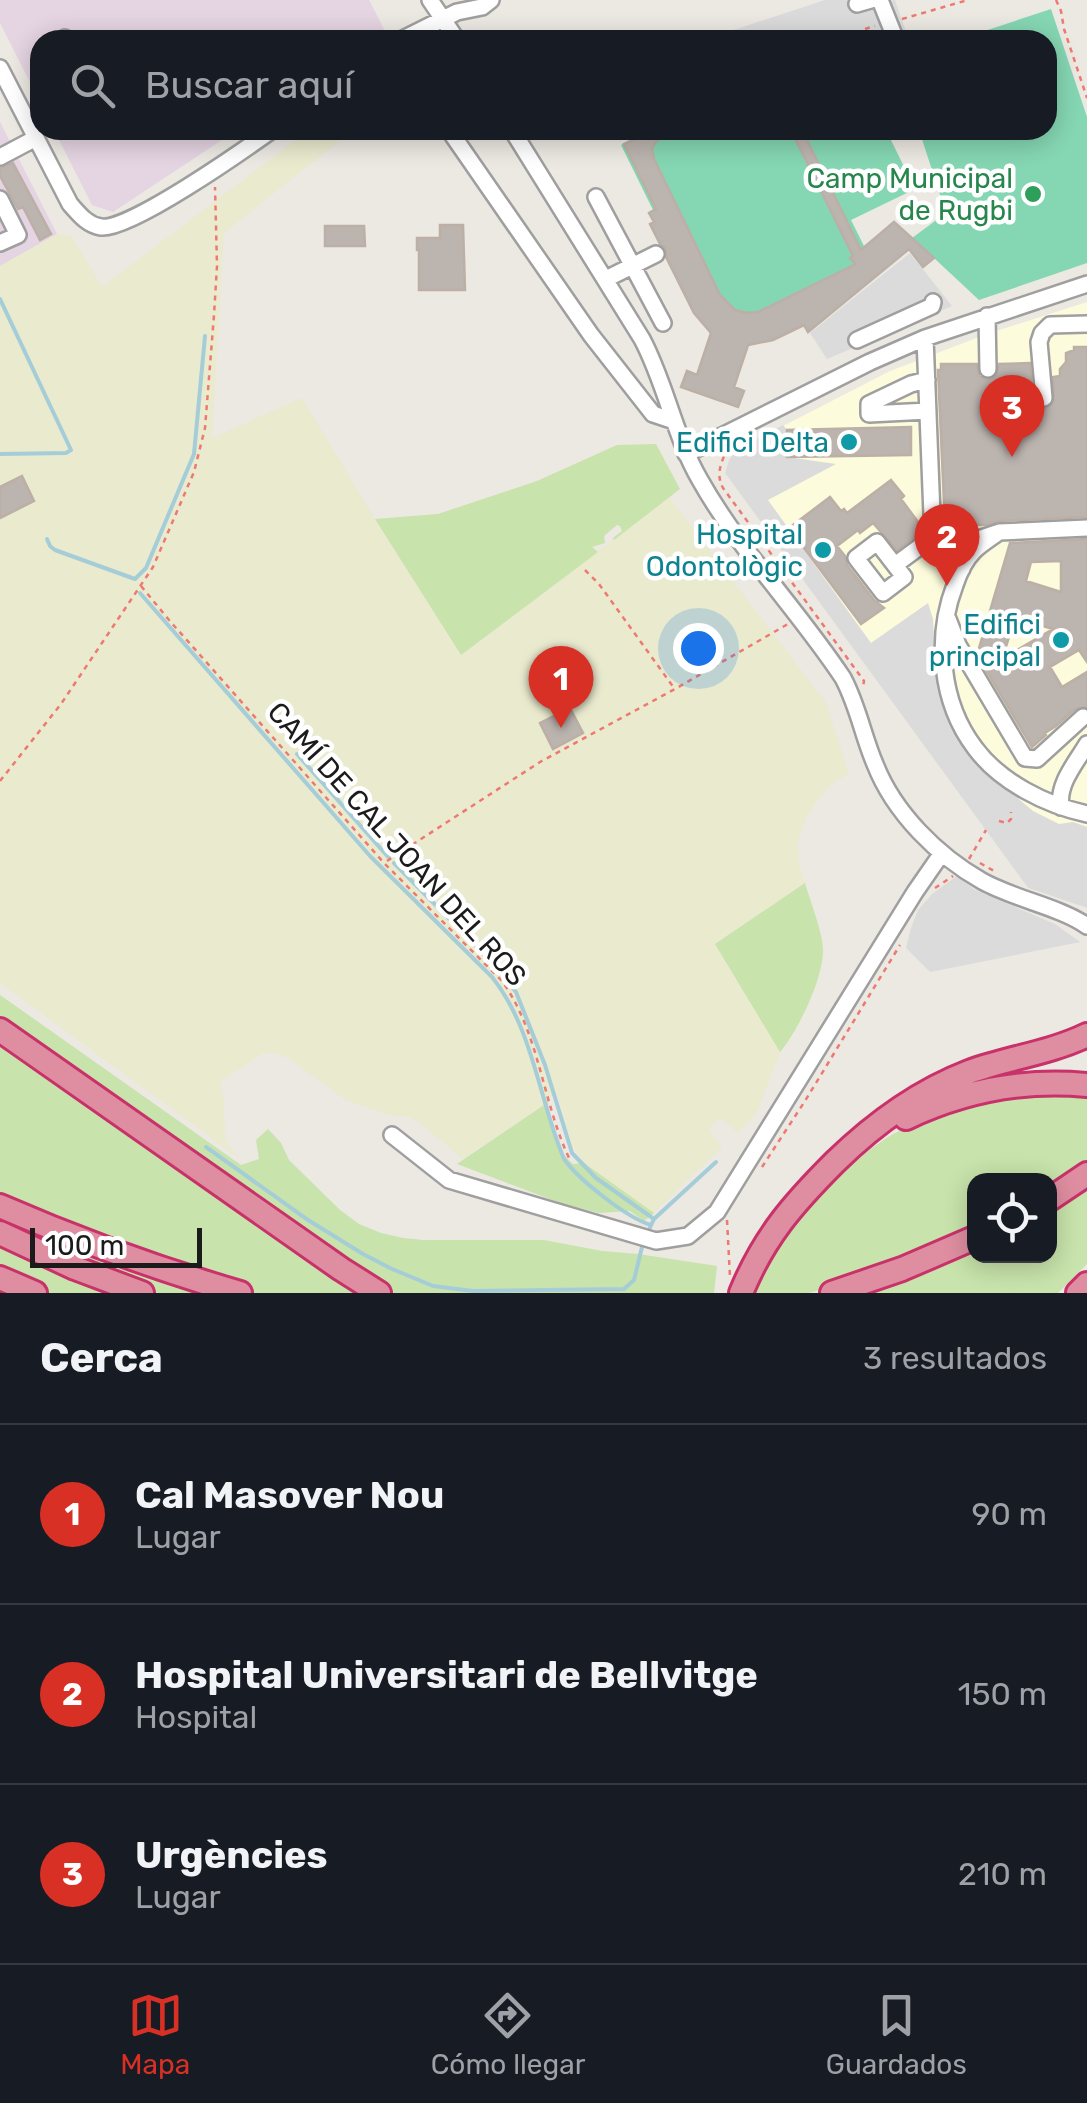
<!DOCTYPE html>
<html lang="es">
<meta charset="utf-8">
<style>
body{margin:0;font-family:Rubik,sans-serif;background:#242831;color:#f1f3f6}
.controls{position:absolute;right:30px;bottom:30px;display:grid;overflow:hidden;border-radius:20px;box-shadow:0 5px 25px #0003}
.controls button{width:90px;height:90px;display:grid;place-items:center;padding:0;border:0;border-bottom:2px solid #363941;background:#171b24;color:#f1f3f6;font:50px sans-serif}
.scale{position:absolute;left:30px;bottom:25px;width:172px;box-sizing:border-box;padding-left:10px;border:5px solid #1b1b1b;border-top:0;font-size:28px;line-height:35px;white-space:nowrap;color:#1b1b1b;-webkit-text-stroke:8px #fff;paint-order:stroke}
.you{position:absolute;left:698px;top:648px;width:35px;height:35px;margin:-25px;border:8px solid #fff;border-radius:50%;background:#1a73e8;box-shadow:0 0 0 15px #1a73e833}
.badge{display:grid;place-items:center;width:65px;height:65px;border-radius:50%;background:#d93025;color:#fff;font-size:32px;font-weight:700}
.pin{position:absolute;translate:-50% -82px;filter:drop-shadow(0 2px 5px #0008)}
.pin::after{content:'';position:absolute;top:52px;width:35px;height:30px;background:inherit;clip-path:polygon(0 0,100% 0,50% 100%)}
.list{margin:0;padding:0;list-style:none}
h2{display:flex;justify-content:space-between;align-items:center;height:130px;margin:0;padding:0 40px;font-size:42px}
h2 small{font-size:32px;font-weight:400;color:#9ea1a6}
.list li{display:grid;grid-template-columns:65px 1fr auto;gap:30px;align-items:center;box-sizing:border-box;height:180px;padding:0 40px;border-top:2px solid #363941}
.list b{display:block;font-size:38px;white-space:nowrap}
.list p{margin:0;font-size:32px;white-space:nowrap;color:#9ea1a6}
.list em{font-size:32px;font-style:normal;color:#9ea1a6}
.icon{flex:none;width:55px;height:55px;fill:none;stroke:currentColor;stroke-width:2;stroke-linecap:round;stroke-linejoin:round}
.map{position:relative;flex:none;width:1087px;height:1293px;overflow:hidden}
.search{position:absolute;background:#171b24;box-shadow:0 5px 25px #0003;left:30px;right:30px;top:30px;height:110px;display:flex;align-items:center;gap:25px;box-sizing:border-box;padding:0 35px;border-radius:30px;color:#9ea1a6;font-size:38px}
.sheet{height:670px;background:#171b24}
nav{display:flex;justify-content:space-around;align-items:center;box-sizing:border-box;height:140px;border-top:2px solid #363941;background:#171b24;font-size:28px;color:#9ea1a6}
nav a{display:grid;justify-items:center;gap:5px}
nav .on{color:#d93025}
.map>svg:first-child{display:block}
</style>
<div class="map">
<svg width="1087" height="1293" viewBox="0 0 1087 1293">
<rect width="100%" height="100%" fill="#ece8e2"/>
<!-- industrial -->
<path fill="#e5d4e2" d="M0,0H369L385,31L372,40H40V102L0,23Z
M0,122L57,234L0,266Z
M54,130H237L113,212L92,205Z"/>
<!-- education -->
<path fill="#fcfbdb" d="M1087,302V908L1028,888L725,473L729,460L736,450L890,371L987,334Z"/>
<!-- farmland -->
<path fill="#e9eace" d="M309,130H353L224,233L212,438L302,398L375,519L461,655L669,497L826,703L849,774L834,782L820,797L806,817L798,840L799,865L805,883L715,944L780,1052L756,1114L738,1133L720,1117L709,1130L722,1147L654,1213L584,1163L571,1144L557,1094L548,1097L544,1105L463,1159L417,1121L408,1116H392L346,1100L288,1058L275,1053H263L220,1082L224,1100L225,1140L239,1158L0,983V266L57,234L72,237L102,287Z"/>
<!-- grass -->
<path fill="#c8e3ab" d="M656,444L680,489L614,540L613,538L622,531L620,526L617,525L604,536L605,543L592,547L598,552L461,655L375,519L438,514L537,481L617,445Z
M805,883C810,901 824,935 823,952C822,981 798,1031 780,1052L715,944Z
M0,995L241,1165L259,1159L256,1140L268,1129L281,1143L289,1160L340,1210L359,1224L381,1233L403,1238L423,1240H544L602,1251L638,1254L717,1266L714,1293H0Z
M1087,1093V1163L1050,1185V1180H974V1229L848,1281L809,1293H750L761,1281L789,1230L791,1222L849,1164L888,1137L916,1122L937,1114L1018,1094Z
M548,1097C548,1118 556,1151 573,1164L584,1163L654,1213L644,1221L630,1211L599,1213L563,1204L457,1164L544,1105Z
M1087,1190V1264L1058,1293H856L974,1246V1256H1050V1210Z"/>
<!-- pitch -->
<path fill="#85d6b3" d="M1051,9L1087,117V263L979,300L934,258L909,250L808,332L804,325L773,340L748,345L734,386L744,391L738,407L681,387L687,371L697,374L711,333L694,313L650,224L654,222L649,213L653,210L621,145L639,136L638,132L643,130H886L915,189L851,220L864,246L894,222L912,238L946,213L919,130H1047V40H957Z"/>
<!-- parking -->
<path fill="#dbdbdb" d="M825,0H884L885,2L895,0L909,40H703Z
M910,253L952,306L827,359L810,333Z
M783,425L787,430V457L836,464L768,500L871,643L928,603L933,619L936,678L945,708L975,759L989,774L1033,811L1059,824L1073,822L1087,827V908L1028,888L725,473L729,460L736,450Z
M957,876L975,890L1055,924L1080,942L930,972L906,948L911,928L918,910L932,894Z"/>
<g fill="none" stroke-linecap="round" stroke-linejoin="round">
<!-- stream -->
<path stroke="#a5cdd7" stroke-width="4" d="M0,299L71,450L66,453L0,454
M47,539L50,546L55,550L135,579L146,568L194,454L205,336
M140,593L370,856L492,977C533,1028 539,1100 564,1159C579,1180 627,1218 651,1225
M297,754L389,858
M394,863L488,958L516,992L545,1065L572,1153L596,1178L654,1219
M206,1147L308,1220L363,1254L392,1269L433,1286L473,1291L624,1289L634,1280L643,1243
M647,1234L654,1219L716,1162"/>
</g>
<!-- building -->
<path fill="#bcb4af" stroke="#bcafa5" stroke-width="2.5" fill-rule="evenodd" d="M653,130H670L655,143L652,149L654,159L720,295L735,310L748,313L758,312L856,264L850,258L853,256L791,130H802L861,250L894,222L934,258L923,267L909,249L808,332L804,325L773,340L748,345L734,387L744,391L738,407L681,387L687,371L697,375L711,333L694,313L666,257V248L660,244L650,224L654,222L649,213L656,209L624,144Z
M13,163L51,234L40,240L23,207L18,209L0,176V168Z
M440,225H463L465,290H419V250H417V238H440Z
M325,226H364L365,246H325Z
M1074,347H1087V517L998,521L986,525H945L938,370H941V364H977L979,376L987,380L997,375L999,364L1030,363L1033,400L1038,408L1046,409L1054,402L1053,377L1060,376V369L1066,362V353L1074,350Z
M911,427V455L787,457V430Z
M22,476L34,501L0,518V487Z
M891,480L904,496L901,499L924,530L897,550L873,523L860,533L858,530L837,546L845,556L847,565L874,600L884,608L861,624L789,528L830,497L841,511L844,509L847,513Z
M1087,539V662L1079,650L1050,667L1062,687L1087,672V707L1075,709L1056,726L1045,733L1046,735L1032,747L977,655L1010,543ZM1061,561V592L1026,581L1031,562ZM1015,618L1053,629L1002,659Z
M570,708L583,733L553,749L540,723Z"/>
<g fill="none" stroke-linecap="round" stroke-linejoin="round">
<!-- minor casing -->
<g stroke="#9f9f9f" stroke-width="20">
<path id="minor" d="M430,0L457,40
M880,0L896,40
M857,4L871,0
M65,38L66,40
M401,40L457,12L482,7L491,0
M0,68L70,204C79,214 87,225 101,227C129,231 244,150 272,130
M449,130L591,335L653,414L674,421
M512,130L642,339C666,384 674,435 700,480C740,551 798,610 843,678C858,706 863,736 875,764C894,813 938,856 982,881C1014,899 1060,907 1087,926
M557,130H559
M0,157L36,138
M596,197L663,323
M0,199L18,235L0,243
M606,279L656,254
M987,316L988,369
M925,338L932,515L935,530L962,569
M857,340L932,306L933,302
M927,380L911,384L869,404V414L928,411
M1044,398L1039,342L1042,333L1050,325L1087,324
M686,454L870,362L925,338L1087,284
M999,532L1087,528
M877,542L904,577L883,593L856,558Z
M946,546H958L999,532C991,538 981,544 974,551C965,560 959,573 955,585C935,637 940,702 975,748C1000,782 1046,805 1087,814
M895,565L937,534
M948,619L958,645L1025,758L1037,759L1083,717
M1061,807C1057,784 1076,763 1087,744
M392,1135L449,1180L656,1241L688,1236L717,1212L915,892L942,853"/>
</g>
<!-- highway casing -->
<g stroke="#c8316a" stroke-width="28">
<path id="highway" d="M0,1030L341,1269L379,1293
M906,1118C963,1091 1024,1079 1087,1085
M1050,1199L1087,1174
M0,1206C78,1240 158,1269 240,1293
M0,1233L75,1268L142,1293
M0,1278L35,1293
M741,1293C764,1237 793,1204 835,1162C874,1124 917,1092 969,1072C1007,1058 1050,1053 1087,1035
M832,1293L902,1269L974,1238
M1078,1293L1087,1284"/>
</g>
<!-- path -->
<path stroke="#ee7971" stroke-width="2.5" stroke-dasharray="5 5" stroke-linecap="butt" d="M1056,0L1061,11L1064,29L1087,98
M902,19L968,0
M865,29L875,26
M727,447C722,464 715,472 723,488L864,681L863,687
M585,570L599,584L674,688
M141,586L169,620L384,863L502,981C540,1034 542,1102 570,1160
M0,781L61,704L153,567L194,472L205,428L214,315L217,266L215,187
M999,821L1007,823L1011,819V812
M969,859L986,830
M387,861L540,762L675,689L788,624
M980,863L994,871
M935,888L953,876
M762,1167L805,1101L900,945
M727,1220L730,1277"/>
<!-- minor -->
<use href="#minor" stroke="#fff" stroke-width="15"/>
<!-- highway -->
<use href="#highway" stroke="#de8ea0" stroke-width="22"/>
</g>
<!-- markers -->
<circle fill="#2e9e5b" stroke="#fff" stroke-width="4" cx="1033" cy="194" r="10"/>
<g fill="#0f9aa8" stroke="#fff" stroke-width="4">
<circle cx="849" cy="442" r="10"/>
<circle cx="823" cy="550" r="10"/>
<circle cx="1061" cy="640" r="10"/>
</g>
<g text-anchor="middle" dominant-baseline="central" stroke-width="9" stroke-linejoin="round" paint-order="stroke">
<!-- leisure labels -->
<g font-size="28" fill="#27864d" stroke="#fff" text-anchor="end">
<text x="1013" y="178">Camp Municipal<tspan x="1013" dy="32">de Rugbi</tspan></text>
</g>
<!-- culture labels -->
<g font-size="28" fill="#0d838f" stroke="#fff" text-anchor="end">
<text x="829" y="442">Edifici Delta</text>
<text x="803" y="534">Hospital<tspan x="803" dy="32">Odontològic</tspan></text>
<text x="1041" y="624">Edifici<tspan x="1041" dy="32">principal</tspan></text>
</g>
<!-- street labels -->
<g font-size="28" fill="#1b1b1b" stroke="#fff">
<text transform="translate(397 844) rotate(48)">CAMÍ DE CAL JOAN DEL ROS</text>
</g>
</g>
</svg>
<div class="controls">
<button><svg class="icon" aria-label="locate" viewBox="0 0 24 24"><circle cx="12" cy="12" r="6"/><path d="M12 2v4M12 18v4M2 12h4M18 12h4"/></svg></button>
</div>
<div class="scale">100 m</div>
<div class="you"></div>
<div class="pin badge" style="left:561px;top:728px">1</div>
<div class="pin badge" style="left:947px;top:586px">2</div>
<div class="pin badge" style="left:1012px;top:457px">3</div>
<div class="search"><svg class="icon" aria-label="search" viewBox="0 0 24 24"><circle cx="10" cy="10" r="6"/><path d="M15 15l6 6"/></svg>Buscar aquí</div>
</div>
<section class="sheet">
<h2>Cerca<small>3 resultados</small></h2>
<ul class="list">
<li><span class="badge">1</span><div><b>Cal Masover Nou</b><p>Lugar</p></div><em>90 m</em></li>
<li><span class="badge">2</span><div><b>Hospital Universitari de Bellvitge</b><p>Hospital</p></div><em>150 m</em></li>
<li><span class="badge">3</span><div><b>Urgències</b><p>Lugar</p></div><em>210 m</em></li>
</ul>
</section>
<nav>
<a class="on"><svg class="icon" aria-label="map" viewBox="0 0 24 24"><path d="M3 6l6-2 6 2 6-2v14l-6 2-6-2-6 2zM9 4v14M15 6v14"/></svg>Mapa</a>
<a><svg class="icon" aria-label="directions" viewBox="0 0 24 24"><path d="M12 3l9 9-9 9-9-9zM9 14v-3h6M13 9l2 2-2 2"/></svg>Cómo llegar</a>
<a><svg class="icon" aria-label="saved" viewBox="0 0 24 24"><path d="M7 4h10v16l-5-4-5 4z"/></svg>Guardados</a>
</nav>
